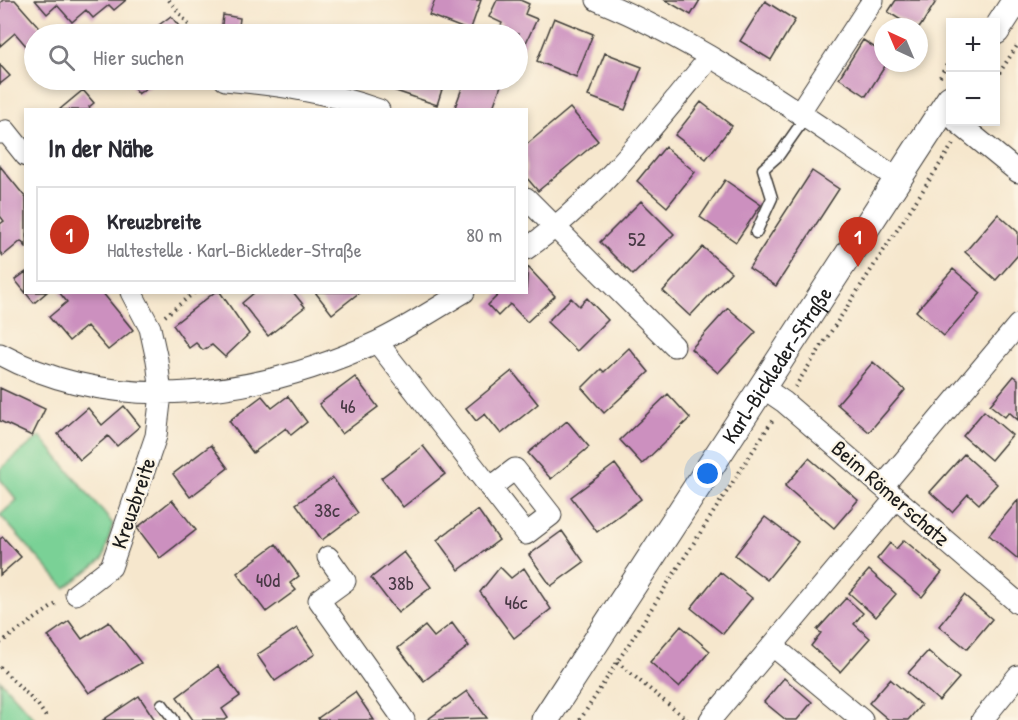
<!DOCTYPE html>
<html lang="de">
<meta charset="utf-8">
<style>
body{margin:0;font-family:"Patrick Hand",sans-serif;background:#f7f7f7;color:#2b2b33}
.controls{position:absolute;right:18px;top:18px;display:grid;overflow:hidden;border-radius:0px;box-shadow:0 3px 9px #0003}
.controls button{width:54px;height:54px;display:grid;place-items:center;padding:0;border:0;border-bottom:2px solid #e1e1e2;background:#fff;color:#2b2b33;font:30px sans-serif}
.compass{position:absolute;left:874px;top:18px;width:54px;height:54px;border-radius:50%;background:#fff;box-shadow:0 3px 9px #0003;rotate:316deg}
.you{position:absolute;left:708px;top:474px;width:21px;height:21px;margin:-15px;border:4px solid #fff;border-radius:50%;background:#1a73e8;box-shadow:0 0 0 9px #1a73e833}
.badge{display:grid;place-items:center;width:39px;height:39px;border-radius:50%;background:#c8321e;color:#fff;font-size:20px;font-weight:700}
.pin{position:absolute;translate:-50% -50px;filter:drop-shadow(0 2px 3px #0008)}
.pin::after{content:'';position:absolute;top:32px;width:21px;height:18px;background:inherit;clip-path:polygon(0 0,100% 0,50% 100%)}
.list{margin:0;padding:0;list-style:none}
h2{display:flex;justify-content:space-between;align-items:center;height:78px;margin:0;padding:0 24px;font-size:26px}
h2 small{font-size:20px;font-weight:400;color:#7c7c81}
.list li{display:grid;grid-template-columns:39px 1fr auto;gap:18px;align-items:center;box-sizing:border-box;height:96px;margin:0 12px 12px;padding:0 12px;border:2px solid #e1e1e2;border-radius:0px}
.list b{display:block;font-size:22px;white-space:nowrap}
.list p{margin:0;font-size:20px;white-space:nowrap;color:#7c7c81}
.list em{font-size:20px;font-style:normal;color:#7c7c81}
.icon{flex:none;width:33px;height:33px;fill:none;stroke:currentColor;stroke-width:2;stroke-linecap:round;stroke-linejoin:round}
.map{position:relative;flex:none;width:1018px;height:720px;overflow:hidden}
.search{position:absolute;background:#fff;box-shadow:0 3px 9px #0003;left:24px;top:24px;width:504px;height:66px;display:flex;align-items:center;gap:15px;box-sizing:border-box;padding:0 21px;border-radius:33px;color:#7c7c81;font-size:22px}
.panel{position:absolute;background:#fff;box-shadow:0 3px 9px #0003;left:24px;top:108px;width:504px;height:186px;border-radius:0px}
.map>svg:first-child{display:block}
</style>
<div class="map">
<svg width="1018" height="720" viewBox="0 0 1018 720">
<rect width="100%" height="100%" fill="#fcf5e5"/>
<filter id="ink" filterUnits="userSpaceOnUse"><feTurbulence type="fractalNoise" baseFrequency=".0167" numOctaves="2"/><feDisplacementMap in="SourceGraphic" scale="12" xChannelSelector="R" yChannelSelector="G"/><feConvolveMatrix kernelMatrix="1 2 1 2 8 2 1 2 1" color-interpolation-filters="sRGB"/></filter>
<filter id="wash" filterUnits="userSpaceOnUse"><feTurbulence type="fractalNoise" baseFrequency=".008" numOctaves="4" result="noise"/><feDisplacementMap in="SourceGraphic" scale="24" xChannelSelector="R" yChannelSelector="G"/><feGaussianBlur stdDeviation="1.35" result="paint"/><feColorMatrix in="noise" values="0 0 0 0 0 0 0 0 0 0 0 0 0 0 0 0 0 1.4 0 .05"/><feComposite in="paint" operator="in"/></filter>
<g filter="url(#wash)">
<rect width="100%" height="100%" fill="#f6e7cd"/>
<!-- green -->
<path fill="#7ad196" stroke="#4b7659" stroke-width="1.5" d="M40,436L113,524L103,559L65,588L0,515L17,500L0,479V469Z
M0,680L36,720H0Z"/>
<g id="blocks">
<!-- building -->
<path fill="#cc90bf" d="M3,0H15L45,34H34V55L15,33L0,46V3Z
M35,0H126L114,10L109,5L93,18L86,10L72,22L57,5L47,14Z
M435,0H481L470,31L429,15Z
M497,0H520L529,4L525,14L537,19L523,49L518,47V34H497L502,23L489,17Z
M665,0H700L691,15Z
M896,0H937L920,27H912L888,12Z
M765,1L795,20L771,60L740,41Z
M223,15L240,18L239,26L259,28L258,34H221Z
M171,16L185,34H147Z
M554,18L593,34L576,77L537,61Z
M284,27L310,34H282Z
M863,40L883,53V63H887L866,96L839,78Z
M605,53L642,67L625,110L588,96Z
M0,65L10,76L0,84Z
M128,80H157L138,94Z
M397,80H445L437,105L393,90Z
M465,80H503L492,110H454Z
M83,90L94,103L89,107L91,110H59Z
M701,102L732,126L706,159L675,135Z
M570,108L598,141L538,191L526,177V145Z
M665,147L695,172L667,207L637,181Z
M0,166L26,198V247L21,241L3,256L0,252V224L4,221L0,216Z
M812,171L839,189L776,286L749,268Z
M725,180L761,205L736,242L700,217Z
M641,201L674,234L633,275L600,242Z
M998,214L1018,232V255L996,280L965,252Z
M703,247L731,272L690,316L663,291Z
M528,267L555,296L527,322L510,304L498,316L488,305L501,292H526Z
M953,269L981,293L944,336L916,311Z
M26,272V292H47L34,303L15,280Z
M59,292H102L133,330L108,350L87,326L69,341L49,317L67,302Z
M215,292H220L249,334L225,357L212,345L203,350L196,343L189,348L173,325Z
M255,292H293L305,307L268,336L242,303Z
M315,292H360L332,314Z
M571,298L579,306L587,298L608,320L577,351L547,322Z
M728,308L756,332L718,373L691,349Z
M629,348L649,372L604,413L582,388L601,369L604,372Z
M873,362L905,390L869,432L837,404Z
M512,371L538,404L501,434L485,414L476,421L466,408Z
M1014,376L1018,379V420L1009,412L1005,417L990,405Z
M355,377L378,407L342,434L319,404Z
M0,388L45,409L32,436L0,421Z
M668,394L690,418L642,464L620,440Z
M262,396L272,408L288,396L307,422L291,435L286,428L253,453L229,421Z
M124,406L140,426L117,446L108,436L80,460L58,434L88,408L102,425Z
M984,411L1012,435L991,460L963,436Z
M567,421L589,447L551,479L528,453Z
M211,445L228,468L190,497L173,474Z
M423,446L445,474L403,507L381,478Z
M964,454L997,484L979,504L968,494L952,512L930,492Z
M809,458L858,500L834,528L785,486Z
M615,464L641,499L597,532L571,497Z
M333,478L358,513L322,540L296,504Z
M172,500L196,530L160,558L137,528Z
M1018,500V559L989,535Z
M478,510L499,540L459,570L437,540Z
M765,517L798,542L767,580L735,555Z
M562,531L584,562L551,586L529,555Z
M3,537L21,557L0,575V539Z
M904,540L942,572L922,597L877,559L890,543L896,549Z
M276,544L299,576L290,583L296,590L266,612L237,573Z
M404,552L431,587L398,613L371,578Z
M500,567L511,578L524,568L551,609L514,638L480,592Z
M869,570L896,594L876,617L849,593Z
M720,572L752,598L723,634L691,608Z
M964,595L992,619L967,649L939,626Z
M846,598L863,613L854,624L870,638L840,672L811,646L821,633L817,630Z
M69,621L82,639L109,622L141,663L89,693L48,636Z
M452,623L469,646L424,681L398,648L425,626L434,637Z
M681,626L710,651L679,687L650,662Z
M297,628L315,654L275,681L257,655Z
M928,651L959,678L939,701L908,673Z
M218,666L240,696L222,709L228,718L225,720H193L177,697Z
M784,678L812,702L797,720H786L764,702Z
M890,679L921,705L908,720H889L869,703Z
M467,691L487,718L427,720Z
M355,692L374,720H319L318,718Z
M139,696L155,720H103Z"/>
</g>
</g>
<g filter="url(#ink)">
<use href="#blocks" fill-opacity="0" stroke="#3d3a37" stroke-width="1.5"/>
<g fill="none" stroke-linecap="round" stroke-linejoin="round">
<!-- service casing -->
<g stroke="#3d3a37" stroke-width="13">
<path id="service" d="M756,233L772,198L763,169L779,155L805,118
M162,704L174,720"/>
</g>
<!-- minor casing -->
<g stroke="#3d3a37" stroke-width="23">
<path id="minor" d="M597,0C705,44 801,115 898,179
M225,80C279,85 328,92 379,110
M799,113L873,0
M957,122L1018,172
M0,133L6,131L26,156
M526,198L674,346
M526,249C599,198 654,125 710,57
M377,342L526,534L551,515L515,469L490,488
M0,354C117,417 260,396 377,342C407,328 435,309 464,292
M762,387L784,402L1018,603
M883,486L1018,325
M328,557L345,581L319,600L404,720
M76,594L111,567L156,436L161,394L157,360L150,328L131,292
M773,646L862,720
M710,720L896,498
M982,720L1018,676"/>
</g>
<!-- tertiary casing -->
<g stroke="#3d3a37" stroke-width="29">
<g id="tertiary">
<path d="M996,31L1016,0"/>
<path id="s1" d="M545,720L950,99"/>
</g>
</g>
<!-- path -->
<path stroke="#3d3a37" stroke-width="4" stroke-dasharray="1.5 4.5" stroke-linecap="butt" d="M169,0L196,34
M940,77L950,59
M996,78L1017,46
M165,316L195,292
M795,387L953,144
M0,643L59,602
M617,662L687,720
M0,667L38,705L48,720
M580,720L774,418"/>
<!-- service -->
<use href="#service" stroke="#fff" stroke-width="10"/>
<!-- minor -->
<use href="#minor" stroke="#fff" stroke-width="21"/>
<!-- tertiary -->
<use href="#tertiary" stroke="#fff" stroke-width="27"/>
</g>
</g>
<g text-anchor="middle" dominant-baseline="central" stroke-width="4.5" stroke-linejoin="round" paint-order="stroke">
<!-- number labels -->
<g font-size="20" fill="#483945">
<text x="637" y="238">52</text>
<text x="348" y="405">46</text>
<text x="327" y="509">38c</text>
<text x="268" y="579">40d</text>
<text x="401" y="582">38b</text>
<text x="516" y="601">46c</text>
</g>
<!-- street labels -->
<g font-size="22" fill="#1c1c1c" stroke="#fcf5e5">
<text stroke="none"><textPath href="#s1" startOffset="424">Karl-Bickleder-Straße</textPath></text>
<text transform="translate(891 493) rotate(41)">Beim Römerschatz</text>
<text transform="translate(133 503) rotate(-71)">Kreuzbreite</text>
</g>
</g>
</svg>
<div class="controls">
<button>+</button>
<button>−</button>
</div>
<svg class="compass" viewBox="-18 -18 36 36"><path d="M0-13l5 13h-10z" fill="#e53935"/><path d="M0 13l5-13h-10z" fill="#7c7c81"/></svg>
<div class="you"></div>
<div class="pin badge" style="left:858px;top:267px">1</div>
<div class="search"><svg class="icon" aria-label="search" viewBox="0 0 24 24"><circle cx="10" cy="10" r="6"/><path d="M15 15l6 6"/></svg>Hier suchen</div>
<section class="panel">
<h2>In der Nähe<small></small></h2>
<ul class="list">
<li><span class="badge">1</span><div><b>Kreuzbreite</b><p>Haltestelle · Karl-Bickleder-Straße</p></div><em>80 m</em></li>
</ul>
</section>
</div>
